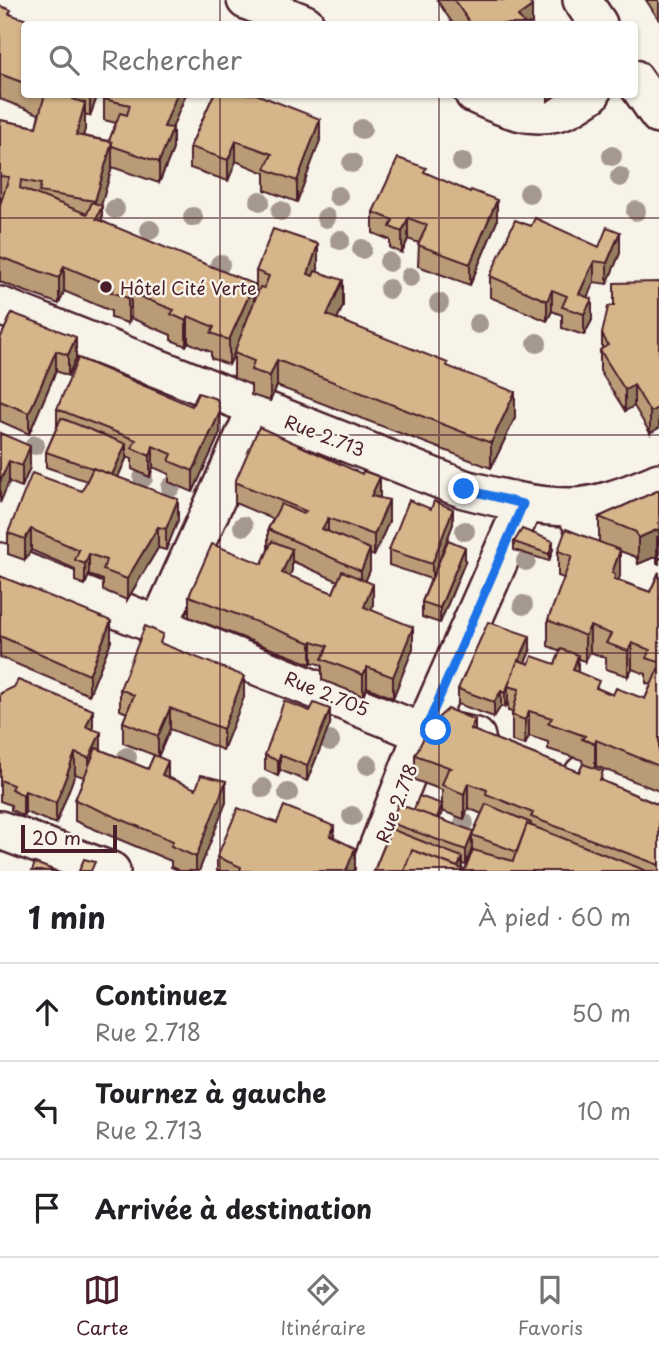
<!DOCTYPE html>
<html lang="fr">
<meta charset="utf-8">
<style>
body{margin:0;font-family:"Playpen Sans",sans-serif;background:#f6f6f6;color:#202124}
.scale{position:absolute;left:21px;bottom:18px;width:96px;box-sizing:border-box;padding-left:7px;border:4px solid #4a1f2b;border-top:0;font-size:19px;line-height:24px;white-space:nowrap;color:#4a1f2b;-webkit-text-stroke:5px #f7f3e8;paint-order:stroke}
.stop{position:absolute;width:21px;height:21px;margin:-16px;border:5px solid #1a73e8;border-radius:50%;background:#fff}
.stop.end{background:#1a73e8;border-color:#fff;box-shadow:0 2px 7px #0008}
.list{margin:0;padding:0;list-style:none}
h2{display:flex;justify-content:space-between;align-items:center;height:91px;margin:0;padding:0 28px;font-size:30px}
h2 small{font-size:23px;font-weight:400;color:#757577}
.list li{display:grid;grid-template-columns:46px 1fr auto;gap:21px;align-items:center;box-sizing:border-box;height:98px;padding:0 28px;border-top:2px solid #e0e0e0}
.list b{display:block;font-size:26px;white-space:nowrap}
.list p{margin:0;font-size:23px;white-space:nowrap;color:#757577}
.list em{font-size:23px;font-style:normal;color:#757577}
.icon{flex:none;width:38px;height:38px;fill:none;stroke:currentColor;stroke-width:2;stroke-linecap:round;stroke-linejoin:round}
.map{position:relative;flex:none;width:659px;height:871px;overflow:hidden}
.search{position:absolute;background:#fff;box-shadow:0 2px 5px #0004;left:21px;right:21px;top:21px;height:77px;display:flex;align-items:center;gap:18px;box-sizing:border-box;padding:0 24px;border-radius:7px;color:#757577;font-size:26px}
.sheet{height:385px;background:#fff}
nav{display:flex;justify-content:space-around;align-items:center;box-sizing:border-box;height:98px;border-top:2px solid #e0e0e0;background:#fff;font-size:19px;color:#757577}
nav a{display:grid;justify-items:center;gap:4px}
nav .on{color:#4a1f2b}
.map>svg:first-child{display:block}
</style>
<div class="map">
<svg width="659" height="871" viewBox="0 0 659 871">
<rect width="100%" height="100%" fill="#f7f3e8"/>
<filter id="ink" filterUnits="userSpaceOnUse"><feTurbulence type="fractalNoise" baseFrequency=".0143" numOctaves="2"/><feDisplacementMap in="SourceGraphic" scale="14" xChannelSelector="R" yChannelSelector="G"/><feConvolveMatrix kernelMatrix="1 2 1 2 8 2 1 2 1" color-interpolation-filters="sRGB"/></filter>
<g filter="url(#ink)">
<g fill="none" stroke-linecap="round" stroke-linejoin="round">
<!-- minor casing -->
<g stroke="#4a1f2b" stroke-width="42">
<path id="minor" d="M246,0L305,24
M582,0L598,24
M634,79L659,115
M474,94C502,107 535,122 566,109C575,105 583,99 591,94
M0,306L464,489C499,498 534,507 571,507C600,507 632,493 659,482
M573,507L598,553L659,579
M0,562L423,733L448,731L476,737
M159,625L257,408
M583,775L659,804
M0,830L111,871
M369,871L423,733L524,504"/>
</g>
<!-- minor -->
<use href="#minor" stroke="#f7f3e8" stroke-width="37"/>
</g>
<!-- trees -->
<g fill="#a5988f">
<circle cx="362" cy="129" r="10"/>
<circle cx="612" cy="156" r="10"/>
<circle cx="462" cy="162" r="10"/>
<circle cx="352" cy="163" r="10"/>
<circle cx="620" cy="177" r="10"/>
<circle cx="529" cy="193" r="10"/>
<circle cx="338" cy="196" r="10"/>
<circle cx="260" cy="201" r="10"/>
<circle cx="115" cy="209" r="10"/>
<circle cx="281" cy="211" r="10"/>
<circle cx="636" cy="211" r="10"/>
<circle cx="193" cy="217" r="10"/>
<circle cx="326" cy="218" r="10"/>
<circle cx="150" cy="230" r="10"/>
<circle cx="340" cy="240" r="10"/>
<circle cx="362" cy="249" r="10"/>
<circle cx="389" cy="262" r="10"/>
<circle cx="220" cy="264" r="10"/>
<circle cx="410" cy="277" r="10"/>
<circle cx="389" cy="289" r="10"/>
<circle cx="439" cy="303" r="10"/>
<circle cx="478" cy="324" r="10"/>
<circle cx="537" cy="343" r="10"/>
<circle cx="35" cy="445" r="10"/>
<circle cx="143" cy="478" r="10"/>
<circle cx="171" cy="487" r="10"/>
<circle cx="243" cy="526" r="10"/>
<circle cx="465" cy="531" r="10"/>
<circle cx="526" cy="561" r="10"/>
<circle cx="523" cy="605" r="10"/>
<circle cx="330" cy="741" r="10"/>
<circle cx="127" cy="757" r="10"/>
<circle cx="368" cy="765" r="10"/>
<circle cx="263" cy="788" r="10"/>
<circle cx="288" cy="793" r="10"/>
<circle cx="352" cy="816" r="10"/>
<circle cx="464" cy="823" r="10"/>
</g>
<!-- wall -->
<path fill="#b99c77" stroke="#4a1f2b" stroke-width="2" fill-rule="evenodd" d="M437,0H528L532,24H453Z
M646,0H659V20Z
M0,6L24,24V94H98L90,116L85,114V129L83,136L109,141L116,123L104,120V99L186,94L172,128L173,149L159,183L112,167L101,205L102,221L254,304L256,297V271L318,269L317,272L343,306L337,319L448,367L515,418L491,468L277,386L270,401L251,395V385L234,378V354L229,365L211,358V352L188,342L186,346L171,340V335L131,318L128,323L111,318V311L64,291L59,304L0,282V205L1,201H0V120L36,127L39,114L0,99Z
M214,94L320,140L297,202L265,190V173L236,161L228,181L190,168V147Z
M426,173L497,221L470,285L418,266L419,243L408,239L402,253L390,248V240L373,233V212Z
M599,247L620,253L607,284L594,282L587,297L592,320L584,335L562,328V315L552,311L547,321L490,297V276Z
M659,282L650,433L634,406L625,411L600,371V350L602,349V334L614,305Z
M12,313L76,358L68,376L56,371L29,434L0,421V339Z
M57,409L220,433L193,492L169,482V474L153,467L150,477L132,469V459L126,457V459L118,477L178,520L166,550L158,548L127,600L103,590V580L89,575L85,585L75,581V569L31,550L25,560L8,554V533L82,491L87,481L46,467V452L57,427Z
M0,433L30,467L22,487L9,482Z
M235,482L380,498L389,521L374,556L370,554V570L365,581L373,605L371,610L413,648L393,698L367,687L363,696L322,680V665L312,662L311,664L189,617V596L262,564L268,550V529L273,519L235,503ZM292,561L338,581L333,593L289,576L292,570Z
M659,490V564L657,563V556L638,564L636,557L620,551V576L618,580L650,592L659,572V791L596,766L595,768L603,781L659,805V871H374L391,829V823L414,810L442,804V790L415,780V755L475,731L579,772L583,765L582,760L548,749V742L529,736L525,745L512,741V712L508,711V701L505,708L501,706L494,717L458,704V689L530,651L525,663L529,664H555L561,651L548,646V620L564,578L558,576V551L599,542V517ZM590,652L606,658V669L628,676L632,669L646,674V683L651,685L645,699L613,695L599,689L578,673V659L585,661ZM468,808L482,814L473,833L439,819L442,811L464,819ZM472,848L473,850L465,870L462,869V864L466,865Z
M431,509L453,524L434,573L465,562L440,623L422,617V602L431,579L389,565V550Z
M514,542L553,549L549,561L514,550Z
M0,576L111,641L89,695L0,657Z
M163,644L244,697L223,750L170,729L158,756L168,778L226,802L199,871H180L171,867V861L75,821V800L84,777L75,774L56,824L25,812L23,816L11,810V805L0,801V695L93,729L101,750L148,769L154,755L123,743V722L127,713L120,710V689Z
M330,724L307,781L280,770L278,776L265,770V755Z
M277,823L334,838L355,869L354,871H217V857Z"/>
<!-- shaded-wall -->
<path fill="#967f61" stroke="#4a1f2b" stroke-width="2" d="M532,6V24H518V16Z
M90,94H98L90,116Z
M177,94H186L164,148V127Z
M548,94H558L548,101Z
M85,103V129L76,160V135Z
M320,119V140L297,202V181Z
M173,128V149L159,183V162Z
M236,141V161L228,181V160Z
M112,142V167L99,213L102,206V231L95,226V201Z
M497,200V221L470,285V264Z
M408,218V239L402,253V232Z
M620,232V253L607,284V263Z
M318,244V269L308,299V274Z
M594,261V282L580,313L579,294Z
M64,266V291L59,304V278Z
M343,280V306L327,340V315Z
M254,284V309L229,365V340Z
M552,290V311L547,321V301Z
M131,293V318L128,323V298Z
M592,299V320L584,335V314Z
M188,316V342L186,346V321Z
M76,337V358L68,376V355Z
M56,351V371L29,434V413Z
M277,360V386L270,401V376Z
M634,385V406L625,411V390Z
M515,392V418L491,468V443Z
M659,407V428L650,433V412Z
M220,412V433L193,492V471Z
M126,444V459L112,490V475Z
M30,446V467L22,487V466Z
M153,446V467L150,477V456Z
M9,461V482L0,503V482Z
M380,477V498L371,496Z
M178,499V520L166,550V529Z
M389,500V521L374,556V535Z
M453,509V524L432,579V564Z
M328,518V539L322,529Z
M158,527V548L127,600V579Z
M31,529V550L25,560V539Z
M659,529V538L657,537V556L638,564V538Z
M553,541V549L549,561V554Z
M465,547V562L440,623V608Z
M292,549V570L282,594V573Z
M370,549V570L361,592V571Z
M620,550V576L615,589L612,573Z
M89,554V575L85,585V564Z
M373,584V605L364,628V607Z
M111,621V641L89,695V675Z
M590,626V652L585,661V636Z
M413,627V648L393,698V677Z
M530,636V651L514,688L508,686Z
M312,641V662L311,664V643Z
M632,643V669L628,676V651Z
M578,655V680L573,670Z
M367,667V687L363,696V675Z
M244,676V697L223,750V729Z
M508,686V701L505,708V693Z
M501,691V706L494,717V702Z
M170,708V729L158,757V736Z
M330,709V724L307,781V766Z
M93,710V731L86,727Z
M529,711V736L525,745V720Z
M475,720V745L470,729Z
M101,732V753L89,779V758Z
M596,740V766L595,769V744Z
M75,753V774L56,824V803Z
M280,755V770L278,776V761Z
M168,761V782L162,775Z
M226,781V802L199,871H196V857Z
M468,783V808L464,819V794Z
M25,791V812L23,816V795Z
M442,804V812L436,829V821Z
M334,826V847L330,836Z
M472,835V848L466,865V850Z
M355,848V869L354,871H346Z
M462,857V871H456Z"/>
<!-- building -->
<path fill="#d7b58a" stroke="#4a1f2b" stroke-width="2" d="M454,0H528L532,6L518,16L524,24H471Z
M0,6L11,10L9,14L39,24H24V83L0,74Z
M45,94H74L73,99L85,103L76,135L112,142L95,201L39,192L41,184L21,180L20,188L87,214L92,202L102,206L96,219L254,284L229,340L211,333L214,327L188,316L186,321L171,314L174,310L131,293L128,298L111,292L114,287L64,266L59,278L0,257V205L9,177L0,176V120L36,127Z
M106,94H177L164,127L173,128L159,162L112,146V142L109,141L120,113L127,115L130,105L104,99Z
M214,94H256L320,119L297,181L265,169L272,154L236,141L228,160L190,147Z
M398,158L426,168L424,172L470,192L471,190L497,200L470,264L418,245L427,225L408,218L402,232L390,227L393,220L373,212Z
M535,218L599,247L607,227L620,232L607,263L594,261L579,294L592,299L584,314L562,307L567,296L552,290L547,301L490,276L515,220L531,226Z
M273,229L318,244L308,274L313,276L315,271L343,280L327,315L448,363L447,366L515,392L491,443L277,360L270,376L251,370L254,361L234,353L260,287L264,288L269,276L256,271Z
M659,282V407L650,412L634,385L625,390L600,350L608,345L602,334L608,307L614,305V283Z
M12,313L76,337L68,355L56,351L29,413L0,401V339Z
M78,358L192,406L198,393L217,399L220,412L193,471L169,461L172,454L153,446L150,456L132,448L136,440L57,409Z
M61,418L126,444L112,475L46,452Z
M259,427L362,474L363,471L380,477L371,496L389,500L374,535L328,518L322,529L370,549L361,571L268,529L281,504L303,514L306,511L235,482Z
M0,433L30,446L22,466L9,461L0,482Z
M93,468L178,499L166,529L158,527L127,579L103,570L106,560L89,554L85,564L75,560L79,550L31,529L25,539L8,533L32,473L82,491Z
M659,490V529L638,538L636,532L599,517Z
M409,500L431,509L434,501L453,509L432,564L389,550Z
M522,529L553,541L549,554L514,542Z
M566,529L620,550L612,573L615,575L614,579L650,592L659,572V662L646,658L650,650L632,643L628,651L606,643L611,634L590,626L585,636L548,620L572,556L558,551Z
M448,540L465,547L440,608L422,602Z
M272,541L292,549L282,573L333,593L342,571L373,584L364,607L413,627L393,677L367,667L363,675L322,659L328,646L312,641L311,643L189,596L212,544L262,564Z
M0,576L111,621L89,675L0,636Z
M488,622L530,636L519,660H518L505,693L501,691L494,702L458,689Z
M145,626L163,634L160,643L244,676L223,729L170,708L158,736L123,722L134,695L120,689Z
M561,649L578,655L573,670L599,681L596,688L613,695L616,688L645,699L659,667V766L596,740L595,744L582,739L585,736L548,723L552,718L529,711L525,720L512,715L519,689L508,686L518,660L529,664L532,656L555,664Z
M18,680L93,710L86,727L101,732L89,758L75,753L56,803L25,791L23,795L11,789L13,785L0,780V695L1,693L14,687Z
M284,701L310,711L314,703L330,709L307,766L280,755L278,761L265,755Z
M448,709L475,720L470,729L579,772L583,764L603,771L600,780L659,805V865L531,817L533,813L486,794L487,790L468,783L464,794L442,785L448,769L451,768L415,755L431,724Z
M96,748L148,769L154,755L168,761L162,775L196,789L201,775L226,781L196,857L171,846L173,841L75,800Z
M419,796L442,804L437,818L414,810Z
M398,804L473,831L466,850L391,823Z
M486,804L531,823V826L527,824L517,852L472,835Z
M284,806L334,826L330,836L355,848L346,871H240L241,867L217,857L238,808L277,823Z
M527,824L647,871H404L412,850L465,870L473,850L513,861Z
M391,829L462,857L458,867L412,850L404,871H374Z
M84,859L95,862L91,871H79Z
M35,863L56,871H32Z"/>
</g>
<g fill="none" stroke-linecap="round" stroke-linejoin="round" filter="url(#ink)">
<!-- route -->
<path stroke="#1a73e8" stroke-width="9" d="M436,730L424,733L523,504L464,489"/>
</g>
<!-- grid -->
<path fill="none" stroke="#4a1f2b" stroke-width="2" stroke-opacity="0.55" d="M220,0V24M439,0V24M220,94V871M439,94V871M0,218H659M0,435H659M0,653H659"/>
<!-- markers -->
<circle fill="#4a1f2b" stroke="#f7f3e8" stroke-width="2.5" cx="106" cy="287" r="7"/>
<g text-anchor="middle" dominant-baseline="central" stroke-width="5" stroke-linejoin="round" paint-order="stroke">
<!-- poi labels -->
<g font-size="18" fill="#4a1f2b" stroke="#f7f3e8" text-anchor="start">
<text x="120" y="287">Hôtel Cité Verte</text>
</g>
<!-- street labels -->
<g font-size="18" fill="#4a1f2b" stroke="#f7f3e8">
<text transform="translate(325 435) rotate(21)">Rue 2.713</text>
<text transform="translate(327 693) rotate(22)">Rue 2.705</text>
<text transform="translate(396 803) rotate(-69)">Rue 2.718</text>
</g>
</g>
</svg>
<div class="scale">20 m</div>
<div class="stop" style="left:436px;top:730px"></div>
<div class="stop end" style="left:464px;top:489px"></div>
<div class="search"><svg class="icon" aria-label="search" viewBox="0 0 24 24"><circle cx="10" cy="10" r="6"/><path d="M15 15l6 6"/></svg>Rechercher</div>
</div>
<section class="sheet">
<h2>1 min<small>À pied · 60 m</small></h2>
<ul class="list">
<li><svg class="icon" aria-label="ahead" viewBox="0 0 24 24"><path d="M12 20V5M6 11l6-6 6 6"/></svg><div><b>Continuez</b><p>Rue 2.718</p></div><em>50 m</em></li>
<li><svg class="icon" aria-label="left" viewBox="0 0 24 24"><path d="M17 20v-9H6M10 6l-5 5 5 5"/></svg><div><b>Tournez à gauche</b><p>Rue 2.713</p></div><em>10 m</em></li>
<li><svg class="icon" aria-label="arrive" viewBox="0 0 24 24"><path d="M6 21V4h12l-3 4 3 4H6"/></svg><div><b>Arrivée à destination</b></div></li>
</ul>
</section>
<nav>
<a class="on"><svg class="icon" aria-label="map" viewBox="0 0 24 24"><path d="M3 6l6-2 6 2 6-2v14l-6 2-6-2-6 2zM9 4v14M15 6v14"/></svg>Carte</a>
<a><svg class="icon" aria-label="directions" viewBox="0 0 24 24"><path d="M12 3l9 9-9 9-9-9zM9 14v-3h6M13 9l2 2-2 2"/></svg>Itinéraire</a>
<a><svg class="icon" aria-label="saved" viewBox="0 0 24 24"><path d="M7 4h10v16l-5-4-5 4z"/></svg>Favoris</a>
</nav>
